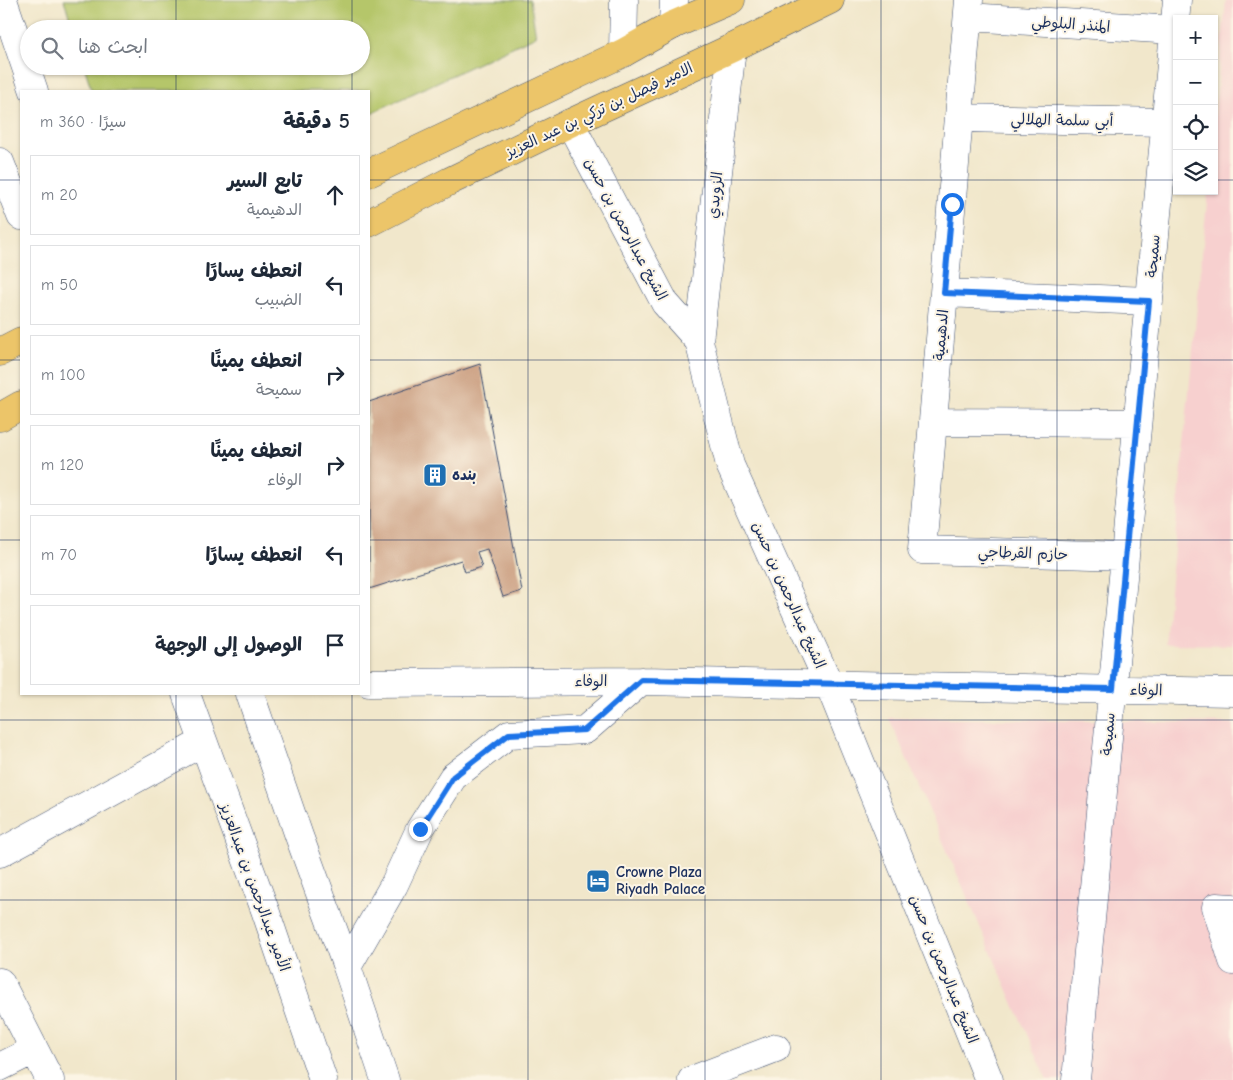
<!DOCTYPE html>
<html lang="ar">
<meta charset="utf-8">
<style>
body{margin:0;font-family:"Comic Neue","Playpen Sans Arabic",sans-serif;background:#f6f6f7;color:#1f2937;direction:rtl}
.controls{position:absolute;right:15px;top:15px;display:grid;overflow:hidden;border-radius:0px;box-shadow:0 1px 4px #0004}
.controls button{width:45px;height:45px;display:grid;place-items:center;padding:0;border:0;border-bottom:1px solid #e0e1e3;background:#fff;color:#1f2937;font:25px sans-serif}
.stop{position:absolute;width:15px;height:15px;margin:-11px;border:4px solid #1a73e8;border-radius:50%;background:#fff}
.stop.end{background:#1a73e8;border-color:#fff;box-shadow:0 1px 5px #0008}
.list{margin:0;padding:0;list-style:none}
h2{display:flex;justify-content:space-between;align-items:center;height:65px;margin:0;padding:0 20px;font-size:21px}
h2 small{font-size:16px;font-weight:400;color:#747a83}
.list li{display:grid;grid-template-columns:32px 1fr auto;gap:15px;align-items:center;box-sizing:border-box;height:80px;margin:0 10px 10px;padding:0 10px;border:1px solid #e0e1e3;border-radius:0px}
.list b{display:block;font-size:19px;white-space:nowrap}
.list p{margin:0;font-size:16px;white-space:nowrap;color:#747a83}
.list em{font-size:16px;font-style:normal;color:#747a83}
.icon{flex:none;width:28px;height:28px;fill:none;stroke:currentColor;stroke-width:2;stroke-linecap:round;stroke-linejoin:round}
.map{position:relative;flex:none;width:1233px;height:1080px;overflow:hidden;direction:ltr}
.search{position:absolute;background:#fff;box-shadow:0 1px 4px #0004;left:20px;top:20px;width:350px;height:55px;display:flex;align-items:center;gap:12px;box-sizing:border-box;padding:0 18px;border-radius:28px;color:#747a83;font-size:19px}
.panel{position:absolute;background:#fff;box-shadow:0 1px 4px #0004;left:20px;top:90px;width:350px;height:605px;border-radius:0px;direction:rtl}
.map>svg:first-child{display:block}
</style>
<div class="map">
<svg width="1233" height="1080" viewBox="0 0 1233 1080">
<rect width="100%" height="100%" fill="#fcf5e5"/>
<filter id="ink" filterUnits="userSpaceOnUse"><feTurbulence type="fractalNoise" baseFrequency=".02" numOctaves="2"/><feDisplacementMap in="SourceGraphic" scale="10" xChannelSelector="R" yChannelSelector="G"/><feConvolveMatrix kernelMatrix="1 2 1 2 8 2 1 2 1" color-interpolation-filters="sRGB"/></filter>
<filter id="wash" filterUnits="userSpaceOnUse"><feTurbulence type="fractalNoise" baseFrequency=".0096" numOctaves="4" result="noise"/><feDisplacementMap in="SourceGraphic" scale="20" xChannelSelector="R" yChannelSelector="G"/><feGaussianBlur stdDeviation="1.12" result="paint"/><feColorMatrix in="noise" values="0 0 0 0 0 0 0 0 0 0 0 0 0 0 0 0 0 1.4 0 .05"/><feComposite in="paint" operator="in"/></filter>
<g filter="url(#wash)">
<rect width="100%" height="100%" fill="#f1e7cb"/>
<!-- built -->
<path fill="#f7d0cf" d="M1226,0H1233V645L1165,644L1208,191H1214V124Z
M889,718L1233,723V1080H1047Z"/>
<!-- green -->
<path fill="#b5c66a" stroke="#687a64" d="M64,0H530L536,36L369,114V91H92L84,66H361V29H73Z"/>
<g id="blocks">
<!-- building -->
<path fill="#cb9f81" d="M480,364L522,591L503,597L487,549L477,552L482,567L465,572L461,560L369,589V402Z"/>
</g>
</g>
<g filter="url(#ink)">
<use href="#blocks" fill-opacity="0" stroke="#3b4b6e" stroke-width="1"/>
<g fill="none" stroke-linecap="round" stroke-linejoin="round">
<!-- minor casing -->
<g stroke="#3b4b6e" stroke-width="29">
<path id="minor" d="M3,0L34,91
M969,0L922,550L1125,556
M968,17L1174,30
M673,25L674,0
M623,53L624,0
M959,118L1166,122
M570,123L665,303L699,341L730,465L829,684L989,1080
M0,162L21,216
M944,293L1149,301
M699,341L732,48
M934,422L1137,423
M369,683L641,681L1233,692
M186,694L265,910L323,1080
M250,694L299,836L347,967L385,1080
M0,853L203,742
M1233,908L1216,907L1233,961
M347,967L394,885L420,829L453,777L509,734L585,730L641,681
M0,982L50,1080
M0,1067L34,1050
M692,1080L776,1048
M1076,1080L1177,0"/>
</g>
<!-- major casing -->
<g stroke="#3b4b6e" stroke-width="29">
<path id="major" d="M369,173L623,53L673,25L731,0
M369,223L450,181L570,123L732,48L830,0
M0,352L21,341
M0,417L21,405"/>
</g>
<!-- minor -->
<use href="#minor" stroke="#fff" stroke-width="28"/>
<!-- major -->
<use href="#major" stroke="#ecc569" stroke-width="28"/>
</g>
</g>
<g fill="none" stroke-linecap="round" stroke-linejoin="round" filter="url(#ink)">
<!-- route -->
<path stroke="#1a73e8" stroke-width="6" d="M420,829L453,777L509,734L585,730L641,680L1113,689L1149,301L944,293L952,204"/>
</g>
<!-- grid -->
<path fill="none" stroke="#1b2f5e" stroke-width="1" stroke-opacity="0.55" d="M176,0V29M352,0V29M528,0V1080M705,0V1080M881,0V1080M1057,0V1080M176,66V91M352,66V91M0,180H21M369,180H1177M1214,180H1233M0,360H21M369,360H1233M0,540H21M369,540H1233M176,694V1080M352,694V1080M0,720H1233M0,900H1233"/>
<!-- icons -->
<defs>
<g id="building-square" transform="scale(1.25)"><rect x="-9" y="-9" width="18" height="18" rx="4" fill="#1f6fb2" stroke="#fcf5e5"/><path d="M-4-6H4V6H1V3H-1V6H-4ZM-2.5-4.3h1.7v1.8h-1.7ZM.8-4.3h1.7v1.8H.8ZM-2.5-1h1.7V.8h-1.7ZM.8-1h1.7V.8H.8Z" fill="#fff"/></g>
<g id="hotel-square" transform="scale(1.25)"><rect x="-9" y="-9" width="18" height="18" rx="4" fill="#1f6fb2" stroke="#fcf5e5"/><path d="M-6-4.5h1.5V1H6V5H4.5V3h-9V5H-6ZM-4 0a1.8 1.8 0 1 1 3.6 0ZM.5 0V-2.5h3Q6-2.5 6 0Z" fill="#fff"/></g>
</defs>
<g fill-rule="evenodd">
<use href="#building-square" x="435" y="475"/>
<use href="#hotel-square" x="598" y="881"/>
</g>
<g text-anchor="middle" dominant-baseline="central" stroke-width="4" stroke-linejoin="round" paint-order="stroke">
<!-- street labels -->
<g font-size="15" fill="#1b2f5e" stroke="#fcf5e5">
<text transform="translate(1071 24) rotate(4)">المنذر البلوطي</text>
<text transform="translate(599 110) rotate(-25)">الامير فيصل بن تركي بن عبد العزيز</text>
<text transform="translate(1062 120) rotate(1)">أبي سلمة الهلالي</text>
<text transform="translate(715 195) rotate(-84)">الزويدي</text>
<text transform="translate(626 229) rotate(62)">الشيخ عبدالرحمن بن حسن</text>
<text transform="translate(1153 256) rotate(-85)">سميحة</text>
<text transform="translate(941 335) rotate(-85)">الدهيمية</text>
<text transform="translate(1023 553) rotate(2)">حازم القرطاجي</text>
<text transform="translate(789 595) rotate(66)">الشيخ عبدالرحمن بن حسن</text>
<text x="591" y="681">الوفاء</text>
<text transform="translate(1146 690) rotate(1)">الوفاء</text>
<text transform="translate(1108 734) rotate(-85)">سميحة</text>
<text transform="translate(255 887) rotate(70)">الأمير عبدالرحمن بن عبدالعزيز</text>
<text transform="translate(944 969) rotate(68)">الشيخ عبدالرحمن بن حسن</text>
</g>
<!-- poi labels -->
<g font-size="15" font-weight="bold" fill="#1b2f5e" stroke="#fcf5e5" text-anchor="start">
<text x="452" y="475">بنده</text>
<text x="616" y="872">Crowne Plaza<tspan x="616" dy="17">Riyadh Palace</tspan></text>
</g>
</g>
</svg>
<div class="controls">
<button>+</button>
<button>−</button>
<button><svg class="icon" aria-label="locate" viewBox="0 0 24 24"><circle cx="12" cy="12" r="6"/><path d="M12 2v4M12 18v4M2 12h4M18 12h4"/></svg></button>
<button><svg class="icon" aria-label="layers" viewBox="0 0 24 24"><path d="M12 4l9 5-9 5-9-5zM3 14l9 5 9-5"/></svg></button>
</div>
<div class="stop" style="left:952px;top:204px"></div>
<div class="stop end" style="left:420px;top:829px"></div>
<div class="search"><svg class="icon" aria-label="search" viewBox="0 0 24 24"><circle cx="10" cy="10" r="6"/><path d="M15 15l6 6"/></svg>ابحث هنا</div>
<section class="panel">
<h2>5 دقيقة<small>سيرًا · 360 m</small></h2>
<ul class="list">
<li><svg class="icon" aria-label="ahead" viewBox="0 0 24 24"><path d="M12 20V5M6 11l6-6 6 6"/></svg><div><b>تابع السير</b><p>الدهيمية</p></div><em>20 m</em></li>
<li><svg class="icon" aria-label="left" viewBox="0 0 24 24"><path d="M17 20v-9H6M10 6l-5 5 5 5"/></svg><div><b>انعطف يسارًا</b><p>الضبيب</p></div><em>50 m</em></li>
<li><svg class="icon" aria-label="right" viewBox="0 0 24 24"><path d="M7 20v-9h11M14 6l5 5-5 5"/></svg><div><b>انعطف يمينًا</b><p>سميحة</p></div><em>100 m</em></li>
<li><svg class="icon" aria-label="right" viewBox="0 0 24 24"><path d="M7 20v-9h11M14 6l5 5-5 5"/></svg><div><b>انعطف يمينًا</b><p>الوفاء</p></div><em>120 m</em></li>
<li><svg class="icon" aria-label="left" viewBox="0 0 24 24"><path d="M17 20v-9H6M10 6l-5 5 5 5"/></svg><div><b>انعطف يسارًا</b></div><em>70 m</em></li>
<li><svg class="icon" aria-label="arrive" viewBox="0 0 24 24"><path d="M6 21V4h12l-3 4 3 4H6"/></svg><div><b>الوصول إلى الوجهة</b></div></li>
</ul>
</section>
</div>
